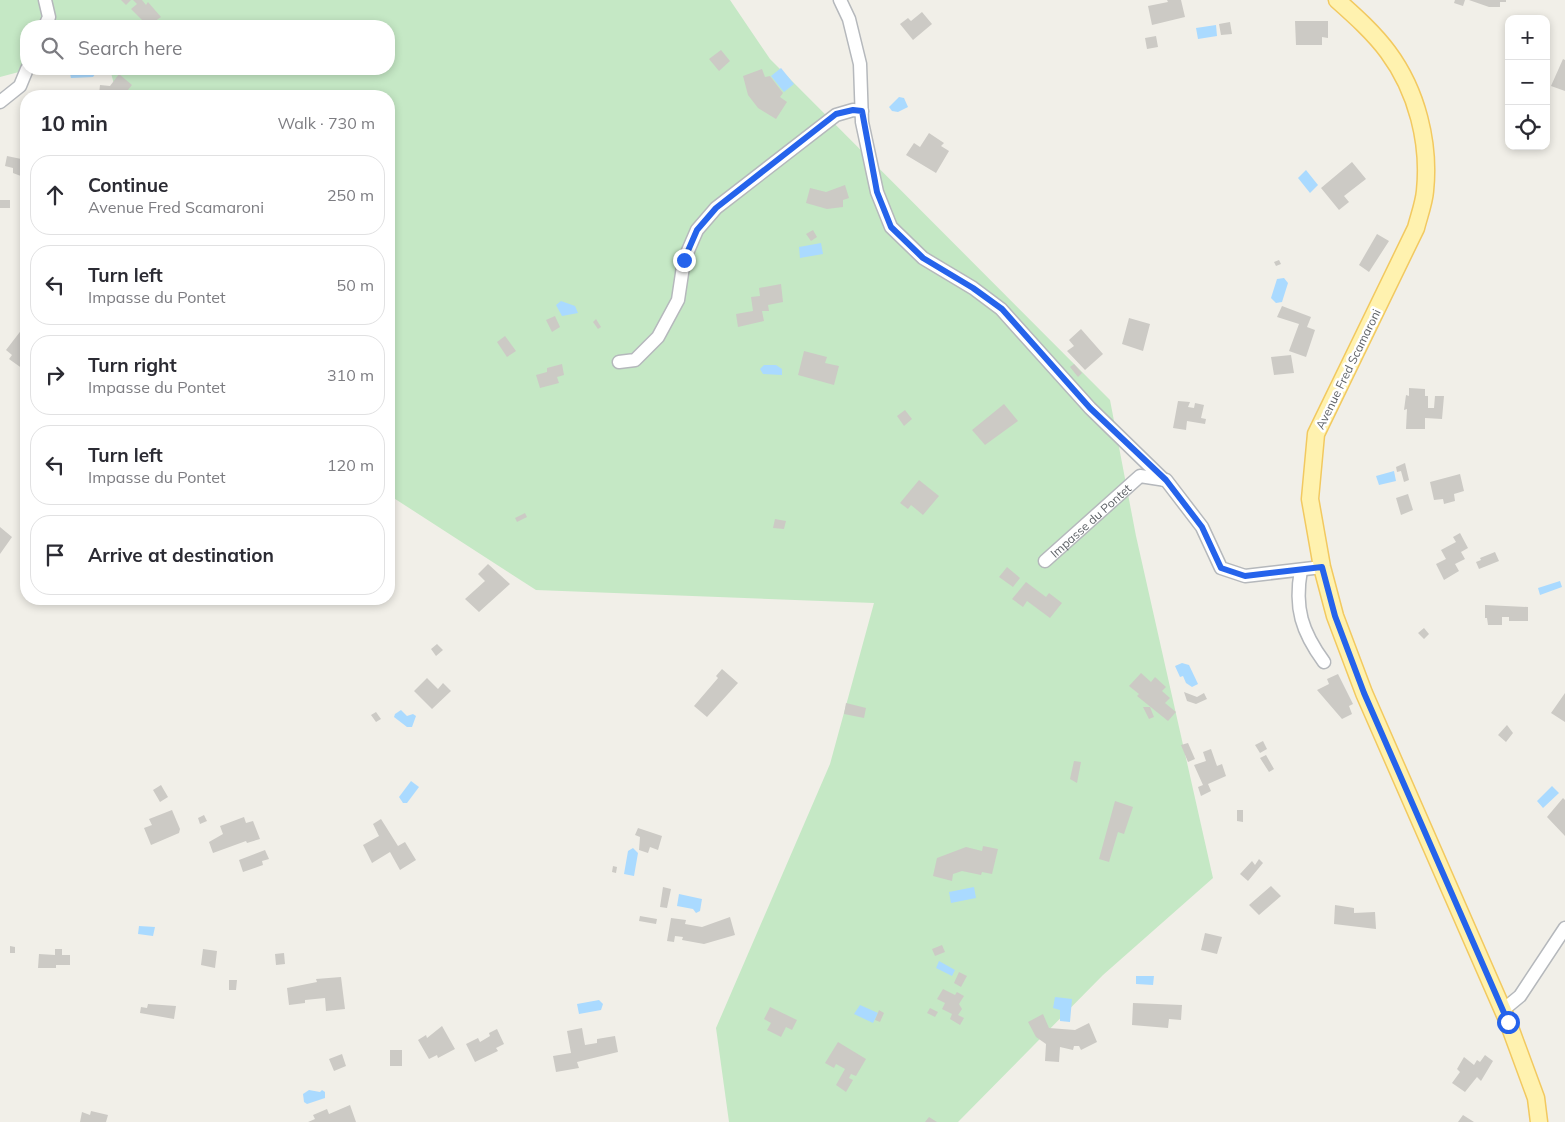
<!DOCTYPE html>
<meta charset="utf-8">
<style>
body{margin:0;font-family:Mulish,sans-serif;background:#f7f7f7;color:#2b2b33}
.controls{position:absolute;right:15px;top:15px;display:grid;overflow:hidden;border-radius:10px;box-shadow:0 2px 8px #0003}
.controls button{width:45px;height:45px;display:grid;place-items:center;padding:0;border:0;border-bottom:1px solid #e1e1e2;background:#fff;color:#2b2b33;font:25px sans-serif}
.stop{position:absolute;width:15px;height:15px;margin:-11px;border:4px solid #2563eb;border-radius:50%;background:#fff}
.stop.end{background:#2563eb;border-color:#fff;box-shadow:0 1px 5px #0008}
.list{margin:0;padding:0;list-style:none}
h2{display:flex;justify-content:space-between;align-items:center;height:65px;margin:0;padding:0 20px;font-size:21px}
h2 small{font-size:16px;font-weight:400;color:#7c7c81}
.list li{display:grid;grid-template-columns:32px 1fr auto;gap:15px;align-items:center;box-sizing:border-box;height:80px;margin:0 10px 10px;padding:0 10px;border:1px solid #e1e1e2;border-radius:20px}
.list b{display:block;font-size:19px;white-space:nowrap}
.list p{margin:0;font-size:16px;white-space:nowrap;color:#7c7c81}
.list em{font-size:16px;font-style:normal;color:#7c7c81}
.icon{flex:none;width:28px;height:28px;fill:none;stroke:currentColor;stroke-width:2;stroke-linecap:round;stroke-linejoin:round}
.map{position:relative;flex:none;width:1565px;height:1122px;overflow:hidden}
.search{position:absolute;background:#fff;box-shadow:0 2px 8px #0003;left:20px;top:20px;width:375px;height:55px;display:flex;align-items:center;gap:12px;box-sizing:border-box;padding:0 18px;border-radius:20px;color:#7c7c81;font-size:19px}
.panel{position:absolute;background:#fff;box-shadow:0 2px 8px #0003;left:20px;top:90px;width:375px;height:515px;border-radius:20px}
.map>svg:first-child{display:block}
</style>
<div class="map">
<svg width="1565" height="1122" viewBox="0 0 1565 1122">
<rect width="100%" height="100%" fill="#f1efe8"/>
<!-- green -->
<path fill="#c5e8c5" d="M0,0H730L770,59L1110,400L1136,536L1213,878L1103,975L958,1122H729L716,1028L830,764L874,603L536,590L389,495V96H117L110,69H389V26H26V69H30L0,77Z"/>
<!-- water -->
<path fill="#aadaff" d="M1216,25L1217,36L1198,39L1196,28Z
M781,68L794,84L784,92L771,76Z
M69,69H95L97,71L93,77L71,78Z
M899,97L904,98L908,107L898,112L892,111L889,107Z
M1306,170L1318,185L1310,193L1298,178Z
M821,243L823,254L800,258L799,247Z
M1284,278L1288,283L1282,302L1276,303L1271,298L1277,279Z
M561,301L575,306L578,313L562,316L556,305Z
M764,365H776L782,369V375L763,374L760,369Z
M1394,471L1396,481L1379,485L1376,476Z
M1560,581L1562,587L1540,595L1538,588Z
M1182,663L1189,665L1198,684L1192,687L1186,683L1183,676L1180,677L1175,666Z
M401,710L407,716L413,714L416,716L412,727H407L394,717L395,714Z
M411,781L419,787L407,803H403L399,797Z
M1552,786L1559,793L1543,808L1537,801Z
M633,848L638,853L634,876L624,874L628,851Z
M974,887L976,898L951,903L949,892Z
M679,894L702,899L700,911L696,913L693,909L677,906Z
M139,926L155,927L153,936L138,934Z
M939,961L955,970L952,976L936,968Z
M1136,976H1154L1153,985L1136,984Z
M1055,997L1072,999L1070,1022L1060,1021V1010L1053,1008Z
M599,1000L603,1004L601,1010L579,1014L577,1004Z
M860,1005L878,1013L873,1023L854,1014Z
M309,1090L320,1092L322,1090L325,1092V1098L307,1104L304,1102L303,1094Z"/>
<!-- building -->
<path fill="#cccac5" d="M121,0H131L126,5Z
M133,0H142L146,5L148,2L161,17L148,26L131,9L137,4Z
M1167,0H1181L1185,17L1152,25L1148,6L1168,2Z
M1455,0H1465L1463,6L1454,3Z
M1469,0H1506V2H1500V7H1489Z
M922,12L932,24L913,40L900,24L908,18L911,21Z
M1295,21H1328V38L1322,37V45H1296Z
M1230,22L1232,34L1221,35L1219,24Z
M1156,36L1158,47L1147,49L1145,38Z
M721,50L730,61L719,71L709,59Z
M1563,59L1565,60V91L1551,86Z
M762,69L765,77L770,76L783,93L780,97L787,102L776,119L758,108L748,95L743,76Z
M119,74L132,85L123,96H80L81,92L99,94L100,85L110,86Z
M929,133L944,143L941,146L949,151L936,173L906,155L914,143L920,147Z
M7,156L26,160V178L13,173V168L5,166Z
M1352,162L1366,179L1344,196L1349,202L1339,210L1321,188Z
M845,185L849,198L843,200V207L827,209L806,203L810,188L826,192Z
M0,200H10V208H0Z
M813,230L817,237L811,241L806,234Z
M1377,234L1389,241L1369,272L1359,265Z
M1279,260L1281,264L1276,266L1274,262Z
M781,284L783,302L768,305L769,311H762L764,321L738,327L736,314L753,311L751,297L760,296L759,288Z
M1282,306L1311,317L1307,327L1315,330L1306,357L1289,351L1299,324L1277,317Z
M555,316L560,327L552,332L546,320Z
M1129,318L1150,324L1143,351L1122,344Z
M596,319L601,327L598,329L593,322Z
M26,324V365L23,369L9,359L12,355L6,350Z
M1081,329L1103,354L1085,370L1067,351L1074,346L1069,340Z
M505,336L516,351L507,357L497,342Z
M804,351L827,357L825,363L839,366L834,385L798,375Z
M1291,355L1294,373L1274,375L1271,357Z
M562,364L564,375L557,377L559,383L540,388L536,375L547,372V368Z
M1074,364L1082,373L1078,377L1070,367Z
M1409,388L1425,389V396H1428V408H1434L1435,396H1444L1442,419L1425,418V429H1406L1407,409L1404,410L1406,395L1409,396Z
M1178,401L1190,402L1188,407L1194,408L1195,403L1204,405L1201,418L1206,419L1205,424L1187,421L1186,430L1173,428Z
M1004,404L1018,421L985,445L972,430Z
M905,410L912,419L904,426L897,416Z
M1405,463L1409,480L1404,482L1401,471L1397,472L1396,467Z
M1460,474L1464,491L1454,494L1455,501L1444,504L1443,499L1434,500L1430,482Z
M919,480L939,496L923,515L911,505L908,509L900,503Z
M1408,494L1413,510L1401,515L1396,498Z
M525,513L527,517L517,522L515,518Z
M775,519L786,521L784,529L773,528Z
M0,527L12,537L0,554Z
M1460,533L1468,548L1461,552L1465,559L1455,564L1459,571L1444,580L1436,564L1446,559L1441,550L1456,542L1453,537Z
M1495,552L1499,561L1479,569L1476,562L1481,560L1480,558Z
M488,564L510,584L479,612L465,599L485,581L478,574Z
M1007,567L1020,578L1013,587L999,577Z
M1026,582L1046,597L1049,593L1062,603L1050,618L1027,601L1023,607L1012,599Z
M1485,605L1528,607V621H1509V617H1502V625H1488L1487,618H1485Z
M1424,628L1429,634L1424,639L1418,633Z
M437,644L443,650L436,656L431,649Z
M722,669L738,683L707,717L694,706L718,678L716,676Z
M1141,673L1151,682L1155,677L1166,687L1162,691L1170,698L1165,703L1176,712L1168,721L1137,696L1139,694L1129,686Z
M1338,674L1353,704L1349,706L1352,714L1342,719L1317,690L1329,684L1327,679Z
M427,678L438,689L443,683L451,691L432,709L414,691Z
M1184,692L1197,697L1204,693L1207,699L1196,704L1187,701Z
M1565,693V722L1551,713Z
M846,703L866,708L864,718L844,714Z
M1143,707H1150L1154,717L1149,719Z
M376,712L381,719L376,722L371,715Z
M1507,725L1513,733L1506,742L1498,735Z
M1263,741L1267,749L1260,753L1255,745Z
M1188,743L1195,759L1188,762L1181,745Z
M1211,749L1217,766L1222,764L1226,776L1208,784L1211,791L1201,796L1198,787L1203,785L1194,765L1206,761L1203,752Z
M1266,755L1274,769L1269,772L1260,758Z
M1074,761L1081,762L1077,783L1070,779Z
M161,785L168,797L160,802L153,790Z
M1563,798L1565,800V836L1547,817Z
M1115,801L1133,807L1124,834L1118,832L1109,862L1099,859Z
M172,810L180,829L179,833L151,845L144,828L152,825L149,819Z
M1237,810H1243V822L1237,821Z
M204,815L207,821L200,824L198,818Z
M244,817L246,823L253,821L260,839L247,843L246,841L213,853L209,842L223,834L220,826Z
M381,819L398,846L405,842L416,860L400,870L390,852L372,863L363,845L379,836L373,824Z
M638,828L662,836L658,850L650,847L648,853L639,850L640,837L635,835Z
M983,846L998,849L992,874L982,872L981,875L962,871L953,874L952,881L933,876L937,858L966,847L982,851Z
M265,850L269,859L262,861L263,865L243,872L239,860Z
M1259,859L1263,863L1248,881L1240,874L1252,861L1255,865Z
M613,866L617,867L616,873L612,872Z
M1271,886L1281,896L1259,915L1249,905Z
M663,887L671,889L667,908L660,907Z
M1335,905L1354,908V913L1375,912L1376,929L1334,924Z
M640,916L657,919L656,924L639,921Z
M730,917L735,935L704,944L682,940L683,937L675,936L674,942L667,941L671,918L686,920L685,924L702,927Z
M1205,933L1222,937L1217,954L1201,950Z
M942,945L945,952L935,956L932,949Z
M10,946L15,947V953H10Z
M55,949H62V955H70V965H56V968H38L39,954L55,955Z
M203,949L217,951L215,968L201,965Z
M284,953L285,964L276,965L275,954Z
M959,972L967,976L961,987L954,983Z
M341,977L345,1009L326,1011L325,998L305,1000V1003L289,1005L287,988L317,982L316,979Z
M229,980H237L236,990H229Z
M943,989L955,995L957,992L964,996L959,1004L962,1009L958,1015L964,1018L960,1025L950,1019L952,1014L942,1009L945,1003L937,999Z
M1133,1003L1182,1005L1181,1020L1169,1019L1168,1028L1132,1025Z
M148,1004L176,1006L174,1019L140,1013L141,1007L147,1008Z
M770,1007L797,1020L792,1030L786,1027L781,1037L767,1030L771,1023L764,1019Z
M930,1008L938,1012L935,1017L927,1013Z
M879,1010L884,1013L880,1022L875,1020Z
M1043,1014L1049,1028L1075,1030L1089,1023L1097,1042L1081,1050L1079,1046H1074L1073,1050L1060,1047L1059,1062L1045,1061L1046,1044L1036,1037L1028,1022Z
M442,1026L455,1049L438,1058L437,1055L429,1059L418,1040L426,1035L427,1038Z
M582,1028L585,1045L597,1043V1039L615,1036L618,1052L577,1062L579,1068L556,1072L553,1056L571,1053L567,1031Z
M497,1029L504,1044L496,1048L498,1051L475,1062L466,1044L478,1038L480,1042L490,1036L489,1033Z
M838,1042L866,1059L856,1076L851,1074L849,1078L853,1080L846,1092L836,1085L845,1069L836,1064L834,1068L825,1063Z
M390,1050H402V1066H390Z
M342,1054L346,1066L334,1071L329,1059Z
M1485,1055L1493,1061L1481,1081L1477,1077L1465,1092L1452,1083L1460,1072L1457,1069L1464,1057L1474,1065L1477,1060L1480,1062Z
M350,1105L356,1122H308L315,1119L313,1115L327,1109L329,1114Z
M91,1111L108,1115L106,1122H80L82,1112L90,1115Z
M1463,1115L1474,1122H1458Z
M929,1117L937,1122H925Z"/>
<g fill="none" stroke-linecap="round" stroke-linejoin="round">
<!-- minor casing -->
<g stroke="#b5b8bc" stroke-width="15">
<g id="minor">
<path d="M45,0L49,17L45,26"/>
<path d="M840,0L849,19L860,64L862,122L877,192L891,227L923,258L973,288L1001,309L1090,408L1164,480"/>
<path d="M0,102L20,86L27,69"/>
<path d="M619,362L635,360L658,337L678,300L684,260L697,230L716,208L836,115L853,110L862,111"/>
<path id="s1" d="M1045,561L1140,476L1166,480L1202,527L1221,568L1245,576L1322,567"/>
<path d="M1301,570C1294,608 1302,632 1324,662"/>
<path d="M1503,1010L1520,996L1565,928"/>
</g>
</g>
<!-- major casing -->
<g stroke="#f2c960" stroke-width="19">
<path id="major" d="M1337,0C1355,16 1374,33 1388,52C1417,91 1430,143 1425,191C1424,203 1419,216 1416,228L1316,434L1310,499L1322,567L1335,616L1364,693L1508,1022L1536,1098L1539,1122"/>
</g>
<!-- minor -->
<use href="#minor" stroke="#fff" stroke-width="12"/>
<!-- major -->
<use href="#major" stroke="#fff2af" stroke-width="16"/>
</g>
<g fill="none" stroke-linecap="round" stroke-linejoin="round">
<!-- route -->
<path stroke="#2563eb" stroke-width="6" d="M684,260L697,230L716,208L836,114L853,110L862,111L877,192L891,227L923,258L973,288L1002,309L1090,408L1166,480L1202,527L1221,568L1245,576L1322,567L1335,616L1364,693L1508,1022"/>
</g>
<g text-anchor="middle" dominant-baseline="central" stroke-width="5" stroke-linejoin="round" paint-order="stroke">
<!-- street labels -->
<g font-size="12" fill="#5f6368" stroke="#fff">
<text transform="translate(1348 369) rotate(-64)">Avenue Fred Scamaroni</text>
<text stroke="none"><textPath href="#s1" startOffset="61">Impasse du Pontet</textPath></text>
</g>
</g>
</svg>
<div class="controls">
<button>+</button>
<button>−</button>
<button><svg class="icon" aria-label="locate" viewBox="0 0 24 24"><circle cx="12" cy="12" r="6"/><path d="M12 2v4M12 18v4M2 12h4M18 12h4"/></svg></button>
</div>
<div class="stop" style="left:1508px;top:1022px"></div>
<div class="stop end" style="left:684px;top:260px"></div>
<div class="search"><svg class="icon" aria-label="search" viewBox="0 0 24 24"><circle cx="10" cy="10" r="6"/><path d="M15 15l6 6"/></svg>Search here</div>
<section class="panel">
<h2>10 min<small>Walk · 730 m</small></h2>
<ul class="list">
<li><svg class="icon" aria-label="ahead" viewBox="0 0 24 24"><path d="M12 20V5M6 11l6-6 6 6"/></svg><div><b>Continue</b><p>Avenue Fred Scamaroni</p></div><em>250 m</em></li>
<li><svg class="icon" aria-label="left" viewBox="0 0 24 24"><path d="M17 20v-9H6M10 6l-5 5 5 5"/></svg><div><b>Turn left</b><p>Impasse du Pontet</p></div><em>50 m</em></li>
<li><svg class="icon" aria-label="right" viewBox="0 0 24 24"><path d="M7 20v-9h11M14 6l5 5-5 5"/></svg><div><b>Turn right</b><p>Impasse du Pontet</p></div><em>310 m</em></li>
<li><svg class="icon" aria-label="left" viewBox="0 0 24 24"><path d="M17 20v-9H6M10 6l-5 5 5 5"/></svg><div><b>Turn left</b><p>Impasse du Pontet</p></div><em>120 m</em></li>
<li><svg class="icon" aria-label="arrive" viewBox="0 0 24 24"><path d="M6 21V4h12l-3 4 3 4H6"/></svg><div><b>Arrive at destination</b></div></li>
</ul>
</section>
</div>
